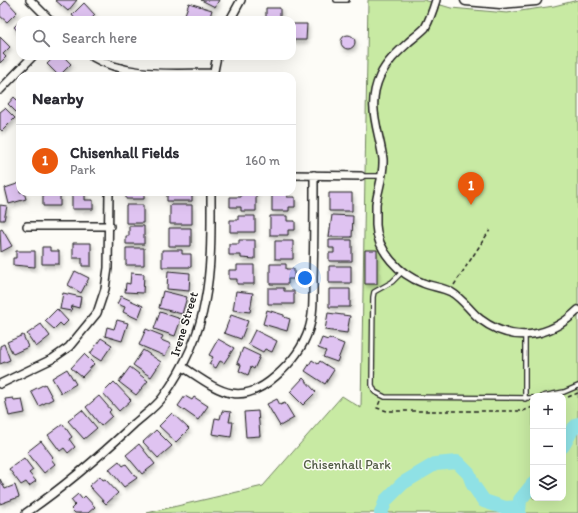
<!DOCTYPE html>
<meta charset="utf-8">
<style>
body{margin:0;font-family:Itim,sans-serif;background:#f2f2f3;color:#2b2b33}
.controls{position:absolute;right:12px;bottom:12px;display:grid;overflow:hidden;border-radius:8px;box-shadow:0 4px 16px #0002}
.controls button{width:36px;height:36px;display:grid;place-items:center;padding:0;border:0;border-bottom:1px solid #e1e1e2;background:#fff;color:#2b2b33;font:20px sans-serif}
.you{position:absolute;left:305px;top:278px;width:14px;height:14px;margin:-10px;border:3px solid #fff;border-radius:50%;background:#1a73e8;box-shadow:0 0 0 6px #1a73e833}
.badge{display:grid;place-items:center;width:26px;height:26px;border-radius:50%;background:#ea580c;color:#fff;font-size:13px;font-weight:700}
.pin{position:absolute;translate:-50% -33px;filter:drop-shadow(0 1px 2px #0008)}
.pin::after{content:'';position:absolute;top:21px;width:14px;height:12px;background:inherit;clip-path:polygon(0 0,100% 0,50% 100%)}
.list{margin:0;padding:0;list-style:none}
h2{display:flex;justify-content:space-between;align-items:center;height:52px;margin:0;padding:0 16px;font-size:17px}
h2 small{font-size:13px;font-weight:400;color:#7c7c81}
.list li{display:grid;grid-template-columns:26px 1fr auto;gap:12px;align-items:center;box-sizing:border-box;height:72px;padding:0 16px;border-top:1px solid #e1e1e2}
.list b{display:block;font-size:15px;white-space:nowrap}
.list p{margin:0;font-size:13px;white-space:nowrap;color:#7c7c81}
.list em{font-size:13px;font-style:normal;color:#7c7c81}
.icon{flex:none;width:22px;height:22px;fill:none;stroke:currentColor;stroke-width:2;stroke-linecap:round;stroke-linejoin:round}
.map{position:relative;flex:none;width:578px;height:513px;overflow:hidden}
.search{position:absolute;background:#fff;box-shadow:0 4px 16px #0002;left:16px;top:16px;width:280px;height:44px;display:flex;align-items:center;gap:10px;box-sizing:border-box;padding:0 14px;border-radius:12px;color:#7c7c81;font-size:15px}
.panel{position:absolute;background:#fff;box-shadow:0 4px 16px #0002;left:16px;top:72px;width:280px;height:124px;border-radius:12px}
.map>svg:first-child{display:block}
</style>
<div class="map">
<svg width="578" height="513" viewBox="0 0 578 513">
<defs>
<filter id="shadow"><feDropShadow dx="1.5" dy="3" stdDeviation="2" flood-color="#0004"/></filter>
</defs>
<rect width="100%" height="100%" fill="#fdfcf7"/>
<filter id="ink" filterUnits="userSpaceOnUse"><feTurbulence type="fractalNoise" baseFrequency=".025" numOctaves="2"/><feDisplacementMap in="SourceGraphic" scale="8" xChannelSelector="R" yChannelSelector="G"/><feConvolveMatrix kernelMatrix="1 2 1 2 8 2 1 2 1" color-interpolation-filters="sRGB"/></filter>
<g filter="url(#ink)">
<!-- green -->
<path fill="#c8eaa3" stroke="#728360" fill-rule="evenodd" d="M368,0H424L451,8L507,13L554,6L578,0V513H147L263,486L342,396L361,408ZM533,396H563V498H533Z"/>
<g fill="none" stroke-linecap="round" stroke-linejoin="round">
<!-- river -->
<path stroke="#8fe1e5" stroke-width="14" d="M563,446L572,430L578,424
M381,513L386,500L403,483L435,464L457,462L469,474L473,485L484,501L505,508L519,507
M519,513L520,500L533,484"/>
</g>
<!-- building -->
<path fill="#dfc3f1" stroke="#1c1c1c" filter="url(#shadow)" d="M6,0L17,12L7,22L0,16V6Z
M55,0H77L68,11Z
M201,0H219L215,7Z
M84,3L95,15L90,20H76L72,15Z
M189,3L212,10L209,20H183Z
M266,8H280V20H266Z
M20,21V34L14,27Z
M292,24H307L306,40H292Z
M341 42a7 7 0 1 1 14 0a7 7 0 1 1-14 0Z
M0,37L10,47L3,54L6,57L0,63Z
M55,56H63L71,64L59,76L47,64Z
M14,97L17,100L20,97V116L8,104Z
M5,108L15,118L2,131L0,129V112Z
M20,183V192H24L26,199L9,204L5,188Z
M43,192H60V206H43Z
M72,192H85V200H93V209H72Z
M126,192H144V199H126Z
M167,192H192V201H167Z
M241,193H256V211H241V207H230V197H241Z
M272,193H287V197H295V207H289V211H272Z
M329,193H352V211H329Z
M0,205L7,206L4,220H0Z
M126,205H143V223H126Z
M170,205H192V224H170Z
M332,215L353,216L352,237H329Z
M238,216H255V232H230V220H238Z
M270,216H287V221H295V230H288V235H270Z
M129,226H144V244H126V236H129Z
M169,228H191V246H169Z
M2,229L12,246L1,252L0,230Z
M239,240H255V259L241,258V255H229V244H239Z
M329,240H352V261H329V253H334V248H329Z
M275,241H293V259H275Z
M73,243H91V266H82V258H73Z
M42,247H50V251H59V264H42Z
M126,248H144V265H126Z
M162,250H182V254H191V267H162Z
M365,250H377V284H365Z
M16,251H35V267L13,265V258H16Z
M270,264H286V269H294V279H288V284H270Z
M237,265H254V284H237V279H229V270H237Z
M329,266H351V283H329Z
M75,271L89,278L81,293L68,285Z
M168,271L190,273L189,291L167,289Z
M131,273L144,274L143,293L125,292L126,283L130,284Z
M268,288H284V291H294V304H268Z
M329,289H350V307H329Z
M163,291L187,297L182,314L159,308Z
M236,291L253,293L250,312L233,310Z
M63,293L81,297L79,308L72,306L71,311L60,309Z
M121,296L143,306L138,319L123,312L125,307L117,304Z
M57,309L68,321L63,326L60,323L54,329L45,321Z
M267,310L284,315V317L290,319L287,331L263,324Z
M160,312L181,319L175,336L154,329Z
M328,313L350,316L347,333L325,330Z
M231,315L248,321L241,339L224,333Z
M117,320L128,323L122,341L105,336L107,327L114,329Z
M41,324L50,336L36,347L27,334Z
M146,329L163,336L161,340L171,344L165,356L139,345Z
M255,330L277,341L272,352L265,349L263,352L248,344Z
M23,335L28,347L13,354L7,342Z
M101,338L112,345L101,361L90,354Z
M322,338L328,340L329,338L344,344L337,362L323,357L326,351L318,348Z
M218,339L234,348L224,363L220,361L216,368L209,364L213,357L209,355Z
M4,344L10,360L0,364V346Z
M243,348L260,356L254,369L251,367L248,375L239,371L241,365L237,363Z
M143,350L161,362L151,377L133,365Z
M84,354L94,364L82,377L71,368Z
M312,360L318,364L320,361L334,370L325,384L305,371Z
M130,367L148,381L136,395L119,382Z
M67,369L76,384L61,393L52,378Z
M303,378L316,392L303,405L290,392Z
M114,382L131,400L119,411L103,393Z
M45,384L53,399L39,406L31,391Z
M99,396L111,410L109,412L112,416L101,426L86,407Z
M185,396L192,400L194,397L208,406L198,420L178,406Z
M13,398L14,400L22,399L25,413L9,416L5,399Z
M277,399L280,405L285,403L294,418L280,426L267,404Z
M82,410L97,428L84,439L68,421Z
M222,411L231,412L229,422H233L231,437L212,434L215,418L220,419Z
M258,411L260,436L246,437L244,412Z
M172,413L189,429L176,442L159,426Z
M63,424L72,437L69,439L75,447L68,453L64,448L60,451L48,435Z
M156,430L172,446L158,458L143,442Z
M41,441L53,457L51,459L55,464L44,473L27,452Z
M139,444L155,464L142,474L126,455Z
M24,458L33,470L29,473L36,481L29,486L26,482L21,485L9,469Z
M119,461L123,466L126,464L137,478L124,487L109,469Z
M100,476L103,480L105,479L118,493L106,504L89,486Z
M0,479L5,489L15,485L19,497L0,504Z
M78,494L82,499L85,496L95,507L88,513H75L71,509L75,505L71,500Z"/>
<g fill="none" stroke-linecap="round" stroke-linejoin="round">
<!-- lane casing -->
<g stroke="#1c1c1c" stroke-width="6">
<path id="lane" d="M336,0H347
M361,176H381
M402,272L392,282L374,292L373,297L372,385L375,392L385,397L533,398
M543,396L564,392L578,386
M525,399V335"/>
</g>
<!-- street casing -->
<g stroke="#1c1c1c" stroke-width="10">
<path id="street" d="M30,0L50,20
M436,0C433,10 430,19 425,28C421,32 416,36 411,40C399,51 387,61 380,76C366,106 379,129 383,159C384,175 378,189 376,204C376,211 376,218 376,225C377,251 400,275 423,283C432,287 442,287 451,292C463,299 470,311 480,319C513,344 549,338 578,310
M230,20L241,0
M91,56C127,78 173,73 213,73
M213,76L217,56
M0,90L33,56
M292,175L361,176
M27,226H110
M183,367C218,390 239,409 276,376C291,363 303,348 309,329C314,313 313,295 313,278C314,244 314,209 314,175
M0,384L52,359L69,347L97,313L105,289L108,268L109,192
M26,513C64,487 100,456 134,424C143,416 156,407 163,397C183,369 199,336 205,301C212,265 211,228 211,192"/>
</g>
<!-- secondary casing -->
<g stroke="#1c1c1c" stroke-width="13">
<path id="secondary" d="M466,0L500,3L536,0"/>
</g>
<!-- path -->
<path stroke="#1c1c1c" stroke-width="1.5" stroke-dasharray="4 3" stroke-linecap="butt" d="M454,285L490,230
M568,397L578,393
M380,401L377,408L387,411H523L533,407"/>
<!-- lane -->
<use href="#lane" stroke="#fdfcf7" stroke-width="3.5"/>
<!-- street -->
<use href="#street" stroke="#fdfcf7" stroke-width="7"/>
<!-- secondary -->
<use href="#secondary" stroke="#fdfcf7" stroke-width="10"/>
</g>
</g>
<g text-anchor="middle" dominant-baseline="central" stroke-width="3" stroke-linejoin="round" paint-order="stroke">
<!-- street labels -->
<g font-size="13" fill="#1c1c1c" stroke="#fdfcf7">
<text transform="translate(184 324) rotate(-73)">Irene Street</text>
</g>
<!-- park labels -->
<g font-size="13" fill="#505a44" stroke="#fdfcf7">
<text x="347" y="464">Chisenhall Park</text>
</g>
</g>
</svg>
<div class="controls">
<button>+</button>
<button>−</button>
<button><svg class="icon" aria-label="layers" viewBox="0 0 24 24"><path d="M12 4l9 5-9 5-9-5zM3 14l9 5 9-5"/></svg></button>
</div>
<div class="you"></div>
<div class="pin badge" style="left:471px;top:205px">1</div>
<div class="search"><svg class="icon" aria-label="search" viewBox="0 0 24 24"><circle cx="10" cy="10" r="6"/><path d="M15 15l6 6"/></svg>Search here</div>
<section class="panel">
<h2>Nearby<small></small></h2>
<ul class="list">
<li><span class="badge">1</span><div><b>Chisenhall Fields</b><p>Park</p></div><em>160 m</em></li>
</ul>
</section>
</div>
